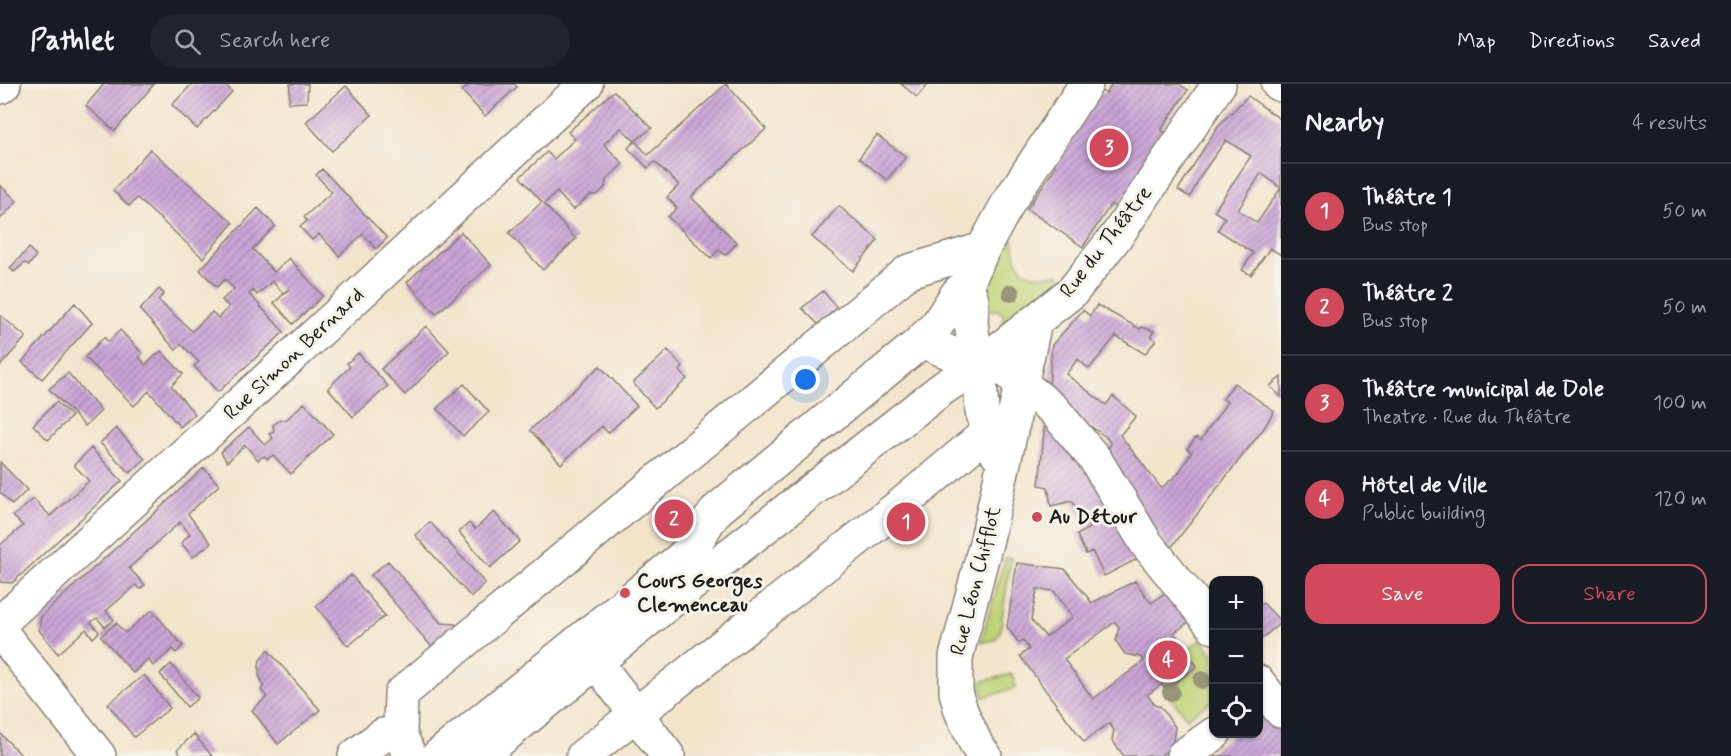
<!DOCTYPE html>
<meta charset="utf-8">
<style>
body{margin:0;font-family:Mynerve,sans-serif;background:#20242c;color:#f1f3f6}
.controls{position:absolute;right:18px;bottom:18px;display:grid;overflow:hidden;border-radius:12px;box-shadow:0 2px 4px #0004}
.controls button{width:54px;height:54px;display:grid;place-items:center;padding:0;border:0;border-bottom:2px solid #363941;background:#171b24;color:#f1f3f6;font:30px sans-serif}
.you{position:absolute;left:806px;top:296px;width:21px;height:21px;margin:-15px;border:4px solid #fff;border-radius:50%;background:#1a73e8;box-shadow:0 0 0 9px #1a73e833}
.badge{display:grid;place-items:center;width:39px;height:39px;border-radius:50%;background:#d1495b;color:#fff;font-size:20px;font-weight:700}
.pin{position:absolute;translate:-50% -50%;border:3px solid #fff;box-shadow:0 2px 6px #0006}
.list{margin:0;padding:0;list-style:none}
h2{display:flex;justify-content:space-between;align-items:center;height:78px;margin:0;padding:0 24px;font-size:26px}
h2 small{font-size:20px;font-weight:400;color:#9ea1a6}
.list li{display:grid;grid-template-columns:39px 1fr auto;gap:18px;align-items:center;box-sizing:border-box;height:96px;padding:0 24px;border-top:2px solid #363941}
.list b{display:block;font-size:22px;white-space:nowrap}
.list p{margin:0;font-size:20px;white-space:nowrap;color:#9ea1a6}
.list em{font-size:20px;font-style:normal;color:#9ea1a6}
.actions{display:flex;gap:12px;padding:18px 24px}
.actions a{flex:1;padding:14px 0;border:2px solid #d1495b;border-radius:18px;text-align:center;font-size:21px;color:#d1495b}
.actions .main{background:#d1495b;color:#fff}
.icon{flex:none;width:33px;height:33px;fill:none;stroke:currentColor;stroke-width:2;stroke-linecap:round;stroke-linejoin:round}
.map{position:relative;flex:none;width:1281px;height:672px;overflow:hidden}
header{display:flex;align-items:center;gap:36px;box-sizing:border-box;height:84px;padding:0 30px;background:#171b24;border-bottom:2px solid #363941}
header strong{font-size:28px}
nav{display:flex;gap:33px;margin-inline-start:auto;font-size:21px}
.search{width:420px;height:54px;background:#20242c;display:flex;align-items:center;gap:15px;box-sizing:border-box;padding:0 21px;border-radius:33px;color:#9ea1a6;font-size:22px}
main{display:flex}
aside{flex:1;background:#171b24}
.map>svg:first-child{display:block}
</style>
<header>
<strong>Pathlet</strong>
<div class="search"><svg class="icon" aria-label="search" viewBox="0 0 24 24"><circle cx="10" cy="10" r="6"/><path d="M15 15l6 6"/></svg>Search here</div>
<nav><a>Map</a><a>Directions</a><a>Saved</a></nav>
</header>
<main>
<div class="map">
<svg width="1281" height="672" viewBox="0 0 1281 672">
<defs>
<pattern id="building-hatch" width="6" height="6" patternUnits="userSpaceOnUse" patternTransform="scale(1.5)"><rect width="6" height="6" fill="#caa4d7"/><path d="M-1 1l2-2M0 6l6-6M5 7l2-2" fill="none" stroke="#a385ae"/></pattern>
</defs>
<rect width="100%" height="100%" fill="#f7f3e8"/>
<filter id="ink" filterUnits="userSpaceOnUse"><feTurbulence type="fractalNoise" baseFrequency=".0167" numOctaves="2"/><feDisplacementMap in="SourceGraphic" scale="12" xChannelSelector="R" yChannelSelector="G"/><feConvolveMatrix kernelMatrix="1 2 1 2 8 2 1 2 1" color-interpolation-filters="sRGB"/></filter>
<filter id="wash" filterUnits="userSpaceOnUse"><feTurbulence type="fractalNoise" baseFrequency=".008" numOctaves="4" result="noise"/><feDisplacementMap in="SourceGraphic" scale="24" xChannelSelector="R" yChannelSelector="G"/><feGaussianBlur stdDeviation="1.35" result="paint"/><feColorMatrix in="noise" values="0 0 0 0 0 0 0 0 0 0 0 0 0 0 0 0 0 1.4 0 .05"/><feComposite in="paint" operator="in"/></filter>
<g filter="url(#wash)">
<rect width="100%" height="100%" fill="#f3e5cc"/>
<!-- green -->
<path fill="#c0d376" stroke="#6e7849" stroke-width="1.5" d="M1007,153L1013,156C1016,189 1026,195 1058,190L1064,195L1003,242L1004,232L998,226H990L986,230L983,207L996,173Z
M1005,474H1011L1000,548L995,556L981,558Z
M1201,555L1213,571V616L1187,634L1165,607L1197,583L1186,567Z
M1012,590L1016,604L984,613L980,598Z"/>
<g id="blocks">
<!-- building -->
<path fill="url(#building-hatch)" fill-rule="evenodd" d="M104,0H154L115,47L86,22Z
M192,0H224L232,8L197,45L172,21Z
M290,0H308L307,18L289,19Z
M470,0H514L517,3L485,32L462,7Z
M726,0L766,45L691,113L737,159L725,171L719,166L711,174L668,133L677,124L667,113L679,101L655,78L648,84L628,64L635,57L648,71Z
M901,0H928L917,13Z
M1112,0H1179L1188,6L1161,46L1166,49L1117,124L1111,120L1083,163L1027,125L1056,82L1051,79L1101,6L1106,10Z
M346,2L372,31L332,67L306,38Z
M614,7L652,44L635,57L621,44L604,60L623,80L606,96L605,103L597,111H590L573,126L557,108L544,120L576,155L543,186L509,149L542,118L520,93L547,68L554,75L575,55L568,48Z
M1248,12L1281,36V171L1270,164L1251,191L1242,186L1253,169L1218,146L1225,134L1214,127L1251,72L1226,56L1201,91L1190,113L1178,106L1218,42ZM1261,89L1281,104L1257,139L1238,126Z
M877,51L906,73L887,96L859,74Z
M150,65L233,139L203,174L137,114L129,122L113,107Z
M322,85L387,154L376,165L363,150L339,172L319,150L312,156L300,143L307,137L304,133L332,108L316,91Z
M0,101L17,117L0,135Z
M839,122L878,156L853,187L812,153Z
M258,124L275,142L253,165L274,188L289,174L323,212L293,240L274,219L289,205L283,209L272,197L257,211L253,206L249,210L284,248L218,308L194,282L199,278L181,260L176,266L140,226L159,205L164,210L158,216L192,247L212,228L218,234L229,223L222,216L234,205L225,195L217,203L200,186Z
M461,148L491,181L436,230L407,198Z
M29,164L36,172L29,181L25,179L14,188L10,184Z
M823,207L837,224L818,240L802,224Z
M75,219L92,239L42,295L22,278Z
M1097,221L1140,245L1141,243L1154,247L1151,252L1156,256L1145,270L1116,252L1089,285L1078,275L1066,290L1106,321L1113,312L1136,332L1120,351L1161,404L1178,390L1192,368L1187,365L1196,353L1201,356L1227,318L1223,315L1234,299L1274,327L1264,344L1170,465L1102,372L1111,360L1106,353L1090,342L1084,350L1049,302L1052,261L1083,226L1090,232Z
M0,231L26,253L0,282Z
M426,242L449,267L405,311L381,285Z
M120,246L142,269L139,273L145,281L161,267L183,290L171,302L195,330L180,343L149,307L134,322L85,273L104,253L108,258Z
M668,266L683,283L680,287L687,295L655,324L633,299Z
M358,269L388,302L353,333L328,304L350,283L347,279Z
M600,282L637,322L608,349L602,342L561,380L530,346Z
M68,289L101,327L85,342L49,305Z
M1281,293V313L1270,302Z
M464,300L489,328L463,352L437,324Z
M56,318L72,332L48,356L33,341Z
M304,319L333,350L291,390L273,371L268,375L264,372L258,376L245,361L227,378L221,368L249,343L265,361L273,354L269,350L274,347L273,341L280,336H286Z
M1055,335L1145,471L1104,492L1092,467L1086,470L1077,451L1089,444L1072,417L1051,422L1048,403L1039,401L1045,338Z
M116,344L145,375L130,389L100,359Z
M91,364L122,397L12,499L0,498V461L23,442L13,432L34,415L50,432L89,397L74,381Z
M0,378L27,406L12,421L0,408Z
M204,384L219,401L188,430L211,459L193,473L181,459L190,450L180,438L129,484L145,501L140,505L136,501L106,527L114,536L105,543L97,534L91,538L99,548L93,554L86,545L58,570L39,546L41,532Z
M494,428L520,457L490,484L459,448L469,439L475,445Z
M430,438L485,499L471,513L415,451Z
M388,477L441,539L455,540L460,547L436,568L371,491Z
M1017,479L1065,485L1092,519L1135,497L1151,519L1171,505L1194,534L1174,549L1197,582L1166,606L1162,600L1147,611L1156,622H1160L1175,643L1172,663L1160,672H1124L1112,656L1114,646L1109,639L1084,658L1020,572L1029,565L1023,556L1019,559L1007,543ZM1037,505L1054,507L1073,533L1046,553L1031,536ZM1115,538L1119,543L1116,557L1125,570L1141,573L1144,577L1093,615L1064,575Z
M351,491L385,532L348,562L316,522Z
M1263,519L1281,538L1258,558V523Z
M152,526L183,562L176,569L173,565L153,582L148,575L133,589L101,552L116,539L125,549Z
M268,566L320,626L278,660L252,626L267,613L261,606L264,602L259,591V582L260,576Z
M171,580L198,614L187,623L160,590Z
M144,591L170,624L134,653L108,620Z
M1271,630L1281,644V672H1204L1234,650H1258V636Z
M0,649L22,672H0Z
M194,650L212,672H181L177,666Z"/>
</g>
</g>
<g filter="url(#ink)">
<use href="#blocks" fill-opacity="0" stroke="#888074" stroke-width="1.5"/>
<g fill="none" stroke-linecap="round" stroke-linejoin="round">
<!-- minor casing -->
<g stroke="#888074" stroke-width="36">
<path id="minor" d="M1278,0L1281,1
M967,200L972,217L971,239L974,260L979,281L982,327L996,368
M922,257L979,281L1001,283L1054,326L1095,375L1146,459L1214,543
M0,539L337,231L586,0
M596,578L668,672
M1258,598L1281,627
M355,672L383,651L400,650
M410,672L400,650L401,610L909,187L983,165
M438,672L679,476L693,463L708,438L717,426L917,261L937,241L957,210L967,200L983,165L1008,119L1086,0
M480,672L696,497L943,304L979,281L1072,208L1118,150L1219,0
M583,672L907,416L988,348L1013,340
M985,672L977,662L961,627L956,608V573L987,455L1035,238
M1183,672L1214,650"/>
</g>
<!-- major casing -->
<g stroke="#888074" stroke-width="36">
<path id="major" d="M0,3L4,0
M0,547L99,672"/>
</g>
<!-- minor -->
<use href="#minor" stroke="#fff" stroke-width="33"/>
<!-- major -->
<use href="#major" stroke="#fff" stroke-width="33"/>
</g>
<!-- trees -->
<g fill="#98957a">
<circle cx="1011" cy="209" r="9"/>
<circle cx="1202" cy="596" r="9"/>
<circle cx="1171" cy="608" r="9"/>
</g>
</g>
<!-- markers -->
<g fill="#d1495b" stroke="#f7f3e8" stroke-width="2">
<circle cx="1037" cy="433" r="6"/>
<circle cx="625" cy="509" r="6"/>
</g>
<g text-anchor="middle" dominant-baseline="central" stroke-width="6" stroke-linejoin="round" paint-order="stroke">
<!-- street labels -->
<g font-size="21" fill="#1c1c1c" stroke="#f7f3e8">
<text transform="translate(1106 158) rotate(-52)">Rue du Théâtre</text>
<text transform="translate(294 270) rotate(-43)">Rue Simon Bernard</text>
<text transform="translate(976 497) rotate(-76)">Rue Léon Chifflot</text>
</g>
<!-- poi labels -->
<g font-size="21" font-weight="bold" fill="#1c1c1c" stroke="#f7f3e8" text-anchor="start">
<text x="1049" y="433">Au Détour</text>
<text x="637" y="497">Cours Georges<tspan x="637" dy="24">Clemenceau</tspan></text>
</g>
</g>
</svg>
<div class="controls">
<button>+</button>
<button>−</button>
<button><svg class="icon" aria-label="locate" viewBox="0 0 24 24"><circle cx="12" cy="12" r="6"/><path d="M12 2v4M12 18v4M2 12h4M18 12h4"/></svg></button>
</div>
<div class="you"></div>
<div class="pin badge" style="left:906px;top:438px">1</div>
<div class="pin badge" style="left:674px;top:435px">2</div>
<div class="pin badge" style="left:1109px;top:64px">3</div>
<div class="pin badge" style="left:1168px;top:576px">4</div>
</div>
<aside>
<h2>Nearby<small>4 results</small></h2>
<ul class="list">
<li><span class="badge">1</span><div><b>Théâtre 1</b><p>Bus stop</p></div><em>50 m</em></li>
<li><span class="badge">2</span><div><b>Théâtre 2</b><p>Bus stop</p></div><em>50 m</em></li>
<li><span class="badge">3</span><div><b>Théâtre municipal de Dole</b><p>Theatre · Rue du Théâtre</p></div><em>100 m</em></li>
<li><span class="badge">4</span><div><b>Hôtel de Ville</b><p>Public building</p></div><em>120 m</em></li>
</ul>
<div class="actions"><a class="main">Save</a><a>Share</a></div>
</aside>
</main>
